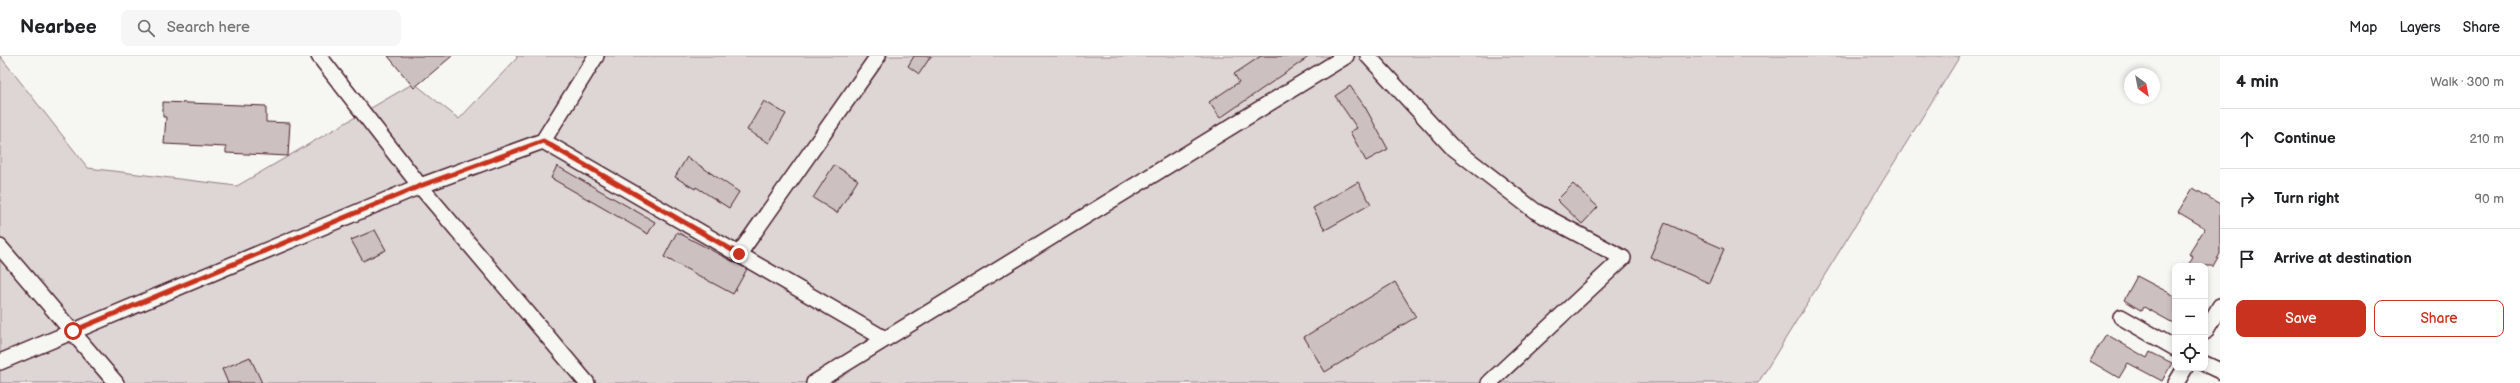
<!DOCTYPE html>
<meta charset="utf-8">
<style>
body{margin:0;font-family:"Balsamiq Sans",sans-serif;background:#f6f6f6;color:#202124}
.controls{position:absolute;right:12px;bottom:12px;display:grid;overflow:hidden;border-radius:8px;box-shadow:0 2px 6px #0003}
.controls button{width:36px;height:36px;display:grid;place-items:center;padding:0;border:0;border-bottom:1px solid #e0e0e0;background:#fff;color:#202124;font:20px sans-serif}
.compass{position:absolute;left:2124px;top:12px;width:36px;height:36px;border-radius:50%;background:#fff;box-shadow:0 2px 6px #0003;rotate:148deg}
.stop{position:absolute;width:12px;height:12px;margin:-9px;border:3px solid #c8321e;border-radius:50%;background:#fff}
.stop.end{background:#c8321e;border-color:#fff;box-shadow:0 1px 4px #0008}
.list{margin:0;padding:0;list-style:none}
h2{display:flex;justify-content:space-between;align-items:center;height:52px;margin:0;padding:0 16px;font-size:17px}
h2 small{font-size:13px;font-weight:400;color:#757577}
.list li{display:grid;grid-template-columns:26px 1fr auto;gap:12px;align-items:center;box-sizing:border-box;height:60px;padding:0 16px;border-top:1px solid #e0e0e0}
.list b{display:block;font-size:15px;white-space:nowrap}
.list em{font-size:13px;font-style:normal;color:#757577}
.actions{display:flex;gap:8px;padding:12px 16px}
.actions a{flex:1;padding:9px 0;border:1px solid #c8321e;border-radius:8px;text-align:center;font-size:14px;color:#c8321e}
.actions .main{background:#c8321e;color:#fff}
.icon{flex:none;width:22px;height:22px;fill:none;stroke:currentColor;stroke-width:2;stroke-linecap:round;stroke-linejoin:round}
.map{position:relative;flex:none;width:2220px;height:327px;overflow:hidden}
header{display:flex;align-items:center;gap:24px;box-sizing:border-box;height:56px;padding:0 20px;background:#fff;border-bottom:1px solid #e0e0e0}
header strong{font-size:19px}
nav{display:flex;gap:22px;margin-inline-start:auto;font-size:14px}
.search{width:280px;height:36px;background:#f6f6f6;display:flex;align-items:center;gap:10px;box-sizing:border-box;padding:0 14px;border-radius:8px;color:#757577;font-size:15px}
main{display:flex}
aside{flex:1;background:#fff}
.map>svg:first-child{display:block}
</style>
<header>
<strong>Nearbee</strong>
<div class="search"><svg class="icon" aria-label="search" viewBox="0 0 24 24"><circle cx="10" cy="10" r="6"/><path d="M15 15l6 6"/></svg>Search here</div>
<nav><a>Map</a><a>Layers</a><a>Share</a></nav>
</header>
<main>
<div class="map">
<svg width="2220" height="327" viewBox="0 0 2220 327">
<rect width="100%" height="100%" fill="#f6f6f2"/>
<filter id="ink" filterUnits="userSpaceOnUse"><feTurbulence type="fractalNoise" baseFrequency=".025" numOctaves="2"/><feDisplacementMap in="SourceGraphic" scale="8" xChannelSelector="R" yChannelSelector="G"/><feConvolveMatrix kernelMatrix="1 2 1 2 8 2 1 2 1" color-interpolation-filters="sRGB"/></filter>
<g filter="url(#ink)">
<!-- green -->
<path fill="#ddd6d5" stroke="#947a80" d="M0,0L88,112L237,130L414,27L459,63L517,2L516,0H1960L1758,327H0Z"/>
<!-- building -->
<path fill="#ccc1c0" stroke="#4a1f2b" d="M388,0H452L414,32Z
M914,0H931L919,18L908,10Z
M1261,0H1310L1220,62L1209,46L1239,26L1234,18Z
M1350,30L1365,51L1388,93L1366,105L1350,76L1357,72L1335,40Z
M764,45L786,58L769,87L747,74Z
M163,46L266,50V66L290,67L288,100L226,97V91L164,88L166,61H163Z
M687,101L739,136L729,152L696,131L695,133L675,121Z
M834,109L858,124L837,157L813,142Z
M557,110L655,166L648,178L551,122Z
M1358,126L1371,148L1325,174L1313,152Z
M1573,128L1598,151L1582,168L1557,144Z
M2193,132L2220,148V198L2213,210H2188L2193,200L2189,198L2205,172L2178,156Z
M1665,167L1724,193L1709,227L1650,201Z
M375,174L386,194L363,205L351,184Z
M677,176L747,213L733,238L664,201Z
M2137,220L2175,240V268L2144,251L2142,255L2124,244Z
M1395,226L1416,261L1325,316L1304,281Z
M2106,278L2147,302L2150,296L2172,307L2162,325L2128,307L2119,322L2090,305Z
M250,301L262,327H228L222,313Z"/>
<g fill="none" stroke-linecap="round" stroke-linejoin="round">
<!-- minor casing -->
<g stroke="#4a1f2b" stroke-width="18">
<path id="minor" d="M319,0L420,130L587,327
M596,0L543,85L885,283
M1368,0L1451,90L1535,155L1623,202L1489,327
M0,191L116,327
M739,198L878,0
M2121,261L2175,292
M2205,276L2220,250
M0,306L420,130L543,85
M2205,308L2220,315
M814,327L1346,0
M2176,327L2185,312"/>
</g>
<!-- minor -->
<use href="#minor" stroke="#f6f6f2" stroke-width="15"/>
</g>
</g>
<g fill="none" stroke-linecap="round" stroke-linejoin="round" filter="url(#ink)">
<!-- route -->
<path stroke="#c8321e" stroke-width="5" d="M73,275L420,130L543,85L739,198"/>
</g>
</svg>
<div class="controls">
<button>+</button>
<button>−</button>
<button><svg class="icon" aria-label="locate" viewBox="0 0 24 24"><circle cx="12" cy="12" r="6"/><path d="M12 2v4M12 18v4M2 12h4M18 12h4"/></svg></button>
</div>
<svg class="compass" viewBox="-18 -18 36 36"><path d="M0-13l5 13h-10z" fill="#e53935"/><path d="M0 13l5-13h-10z" fill="#757577"/></svg>
<div class="stop" style="left:73px;top:275px"></div>
<div class="stop end" style="left:739px;top:198px"></div>
</div>
<aside>
<h2>4 min<small>Walk · 300 m</small></h2>
<ul class="list">
<li><svg class="icon" aria-label="ahead" viewBox="0 0 24 24"><path d="M12 20V5M6 11l6-6 6 6"/></svg><div><b>Continue</b></div><em>210 m</em></li>
<li><svg class="icon" aria-label="right" viewBox="0 0 24 24"><path d="M7 20v-9h11M14 6l5 5-5 5"/></svg><div><b>Turn right</b></div><em>90 m</em></li>
<li><svg class="icon" aria-label="arrive" viewBox="0 0 24 24"><path d="M6 21V4h12l-3 4 3 4H6"/></svg><div><b>Arrive at destination</b></div></li>
</ul>
<div class="actions"><a class="main">Save</a><a>Share</a></div>
</aside>
</main>
